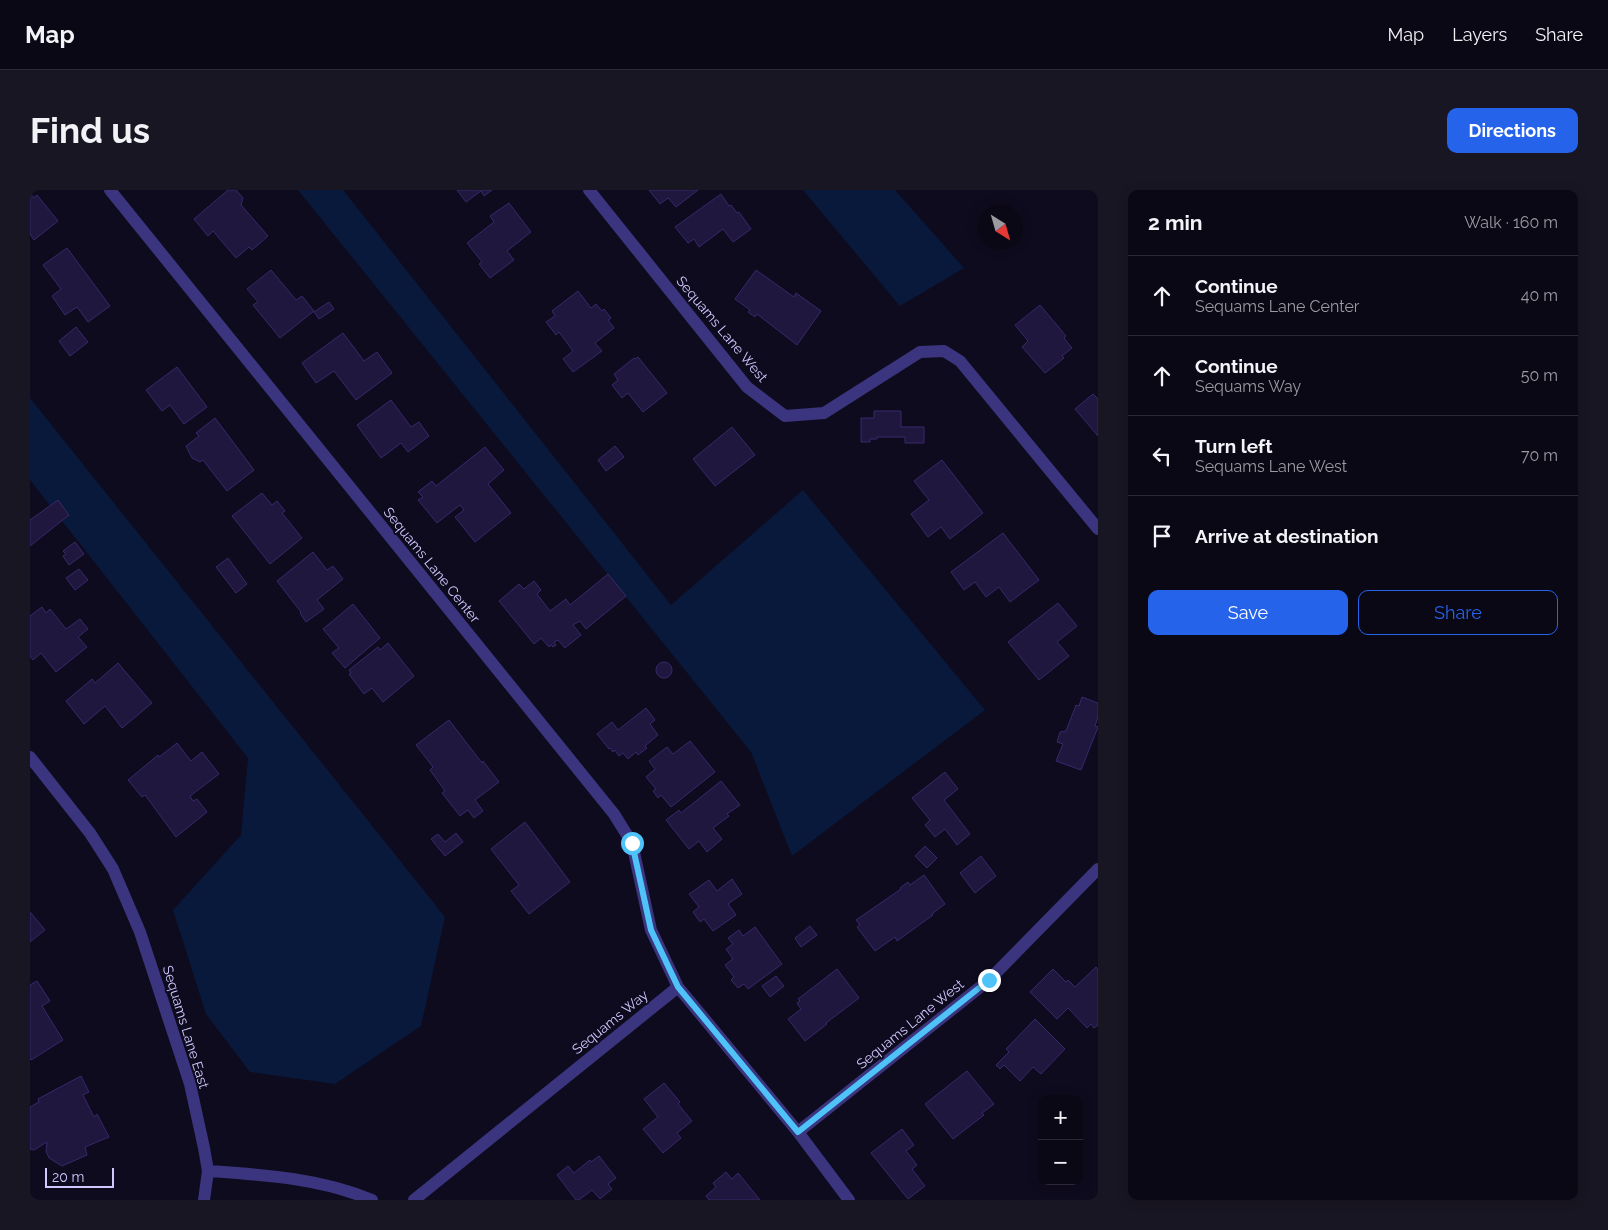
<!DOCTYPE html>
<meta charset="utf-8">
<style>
body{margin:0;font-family:Raleway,sans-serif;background:#191623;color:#f1f3f6}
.controls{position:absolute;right:15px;bottom:15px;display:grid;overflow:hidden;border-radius:10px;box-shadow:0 2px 12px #0003}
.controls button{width:45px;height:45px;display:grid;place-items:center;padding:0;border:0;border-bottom:1px solid #2b2935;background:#0b0816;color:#f1f3f6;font:25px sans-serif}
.compass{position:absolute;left:948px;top:15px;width:45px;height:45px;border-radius:50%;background:#0b0816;box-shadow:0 2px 12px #0003;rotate:143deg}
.scale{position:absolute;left:15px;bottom:12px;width:69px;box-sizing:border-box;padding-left:5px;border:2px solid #d0c9ff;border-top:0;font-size:14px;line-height:18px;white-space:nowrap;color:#d0c9ff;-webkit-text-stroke:4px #0f0b1e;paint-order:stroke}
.stop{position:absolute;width:15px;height:15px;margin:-11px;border:4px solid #4fc3f7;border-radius:50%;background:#fff}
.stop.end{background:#4fc3f7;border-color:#fff;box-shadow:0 1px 5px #0008}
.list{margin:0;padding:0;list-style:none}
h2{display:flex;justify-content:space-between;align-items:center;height:65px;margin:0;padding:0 20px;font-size:21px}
h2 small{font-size:16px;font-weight:400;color:#9a9aa1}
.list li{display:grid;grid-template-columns:32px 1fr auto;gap:15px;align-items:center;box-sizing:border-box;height:80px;padding:0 20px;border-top:1px solid #2b2935}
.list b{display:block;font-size:19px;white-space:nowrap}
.list p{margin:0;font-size:16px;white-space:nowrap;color:#9a9aa1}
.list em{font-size:16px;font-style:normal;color:#9a9aa1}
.actions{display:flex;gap:10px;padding:15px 20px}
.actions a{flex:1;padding:11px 0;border:1px solid #2563eb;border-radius:10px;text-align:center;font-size:18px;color:#2563eb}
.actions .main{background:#2563eb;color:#fff}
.icon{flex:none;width:28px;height:28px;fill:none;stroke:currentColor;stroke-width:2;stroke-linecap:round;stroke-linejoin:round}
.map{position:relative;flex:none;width:1068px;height:1010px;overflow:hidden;border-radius:10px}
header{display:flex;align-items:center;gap:30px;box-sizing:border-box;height:70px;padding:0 25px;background:#0b0816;border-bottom:1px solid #2b2935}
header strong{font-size:24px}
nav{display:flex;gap:28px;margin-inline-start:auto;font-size:18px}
.intro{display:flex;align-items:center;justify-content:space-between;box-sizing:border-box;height:120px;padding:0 30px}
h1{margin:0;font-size:35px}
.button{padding:12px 22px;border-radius:10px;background:#2563eb;color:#fff;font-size:18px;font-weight:700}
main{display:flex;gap:30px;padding:0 30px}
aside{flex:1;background:#0b0816;border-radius:10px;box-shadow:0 2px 12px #0003}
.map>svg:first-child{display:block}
</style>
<header>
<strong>Map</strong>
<nav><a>Map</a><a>Layers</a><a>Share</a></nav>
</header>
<div class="intro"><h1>Find us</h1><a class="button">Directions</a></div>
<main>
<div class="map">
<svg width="1068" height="1010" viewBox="0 0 1068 1010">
<rect width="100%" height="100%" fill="#0f0b1e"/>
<!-- water -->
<path fill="#08193b" d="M268,0H313L641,415L773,300L955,520L762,666L721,562Z
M773,0H865L934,78L870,116Z
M0,208L415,727L391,836L305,894L220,882L176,824L143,720L211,645L218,568L0,290Z"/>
<!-- building -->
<path fill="#20173f" stroke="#37296c" d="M198,0H206L213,8L211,15L238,46L222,60L219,57L206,68L183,41L178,46L164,29Z
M427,0H462L454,6L451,1L436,12Z
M619,0H668L646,17L638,8L630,14Z
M0,3L4,8L7,5L28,31L4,50L0,44Z
M691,4L699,16L701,15L707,23L709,22L721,39L703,52L693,39L669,57L664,49L658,53L645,37Z
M479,13L501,42L477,61L484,70L460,88L449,74L452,72L437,53L464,32L460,26Z
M37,58L80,116L58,132L47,117L35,125L22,106L31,99L13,75Z
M241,80L266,110L272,106L284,121L250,148L223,115L228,112L217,99Z
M726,80L764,107L766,103L791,121L767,155L727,124L725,127L718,122L720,120L705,109Z
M548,101L561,118L566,114L572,121L574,119L581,128L578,130L584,138L565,153L572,161L543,182L533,169L543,161L529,142L526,145L516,132L525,126L522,121Z
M299,112L304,119L289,129L284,122Z
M1010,115L1036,146L1034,148L1042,158L1032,166L1034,168L1015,183L992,157L998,151L985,135Z
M46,137L58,152L40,166L29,151Z
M313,143L334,171L347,162L362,183L326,210L304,181L286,193L272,173Z
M608,167L637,203L613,222L598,203L592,208L582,195L588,190L584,184L604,168L605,169Z
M147,177L177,217L154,234L140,215L132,221L116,200Z
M1063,204L1068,209V246L1045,219Z
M361,210L381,237L389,232L399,246L378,262L371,253L351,268L327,235Z
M844,221H871V237H894V253H875V247H847V249H840V252H831V228H844Z
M185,228L224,280L197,301L173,270L170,272L162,268L156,256L169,246L166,243Z
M702,237L725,265L685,296L663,269Z
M585,256L594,267L576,281L568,270Z
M455,257L474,280L458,294L481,323L445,352L425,327L434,320L430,315L407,333L388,310L393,307L388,302L402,291L406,296Z
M912,270L953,323L920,349L911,337L898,347L881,324L899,310L884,291Z
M232,303L242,315L247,311L255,321L252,323L272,348L240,374L202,326Z
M28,310L39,325L0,356V330Z
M973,343L1009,390L980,412L969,397L956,407L945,392L934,400L921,382Z
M45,352L54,364L39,375L33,366L36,364L33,361Z
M283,362L297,380L303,376L313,389L287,410L294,419L276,432L270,423L271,422L247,391Z
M198,368L217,394L206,403L186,377Z
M49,379L58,390L45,400L36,388Z
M578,384L596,406L556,439L550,431L543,435L551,445L535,458L528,450L524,452L526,455L523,457L521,455L519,457L511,448L504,454L469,411L489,394L494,399L504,391L511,400L507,404L520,421L536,409L540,415Z
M1028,413L1047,436L1027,452L1039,466L1009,490L978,452Z
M323,414L350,448L315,478L302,463L309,458L293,439Z
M12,417L16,423L20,419L36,439L50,429L58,439L48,447L57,457L26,482L11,463L3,470L0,466V426Z
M358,453L384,486L353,512L342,498L334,504L319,484L321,483L319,480L348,457L350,460Z
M626 480a8 8 0 1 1 16 0a8 8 0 1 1-16 0Z
M88,473L122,513L92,538L75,516L54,534L36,511L62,489L65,493Z
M1052,507L1068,513V527L1065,536L1068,537L1051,580L1026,571L1033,554L1027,552L1030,542L1036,541L1046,515L1049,516Z
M616,518L625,530L620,534L628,545L615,556L617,558L608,565L606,562L598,569L593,563L589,566L585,560L583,562L580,558L579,559L567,544L582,532L588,540Z
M419,530L452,573L453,571L469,592L445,610L453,621L444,628L438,620L430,626L412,603L415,601L400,580L403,577L386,555Z
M660,551L685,582L641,617L631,605L628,608L623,601L626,599L616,587L625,579L619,571L637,557L643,564Z
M147,553L161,571L172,562L189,584L160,606L163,611L167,609L177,622L146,647L115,605L112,607L98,590L128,565L129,567Z
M915,582L928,599L914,610L940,644L927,655L915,639L905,647L895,635L900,630L882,608Z
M691,591L710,615L697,624L699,626L683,638L692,649L677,662L669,651L659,659L636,630L649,620L651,623Z
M495,632L540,692L499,724L481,701L489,695L461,659Z
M426,643L433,652L415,666L401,649L408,644L415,652Z
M895,656L907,668L897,678L885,666Z
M951,666L966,686L945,703L930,683Z
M894,685L915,714L902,724L903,725L867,751L865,747L845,761L827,737L830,735L826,730L871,699L870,698L878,692L880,695Z
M702,689L712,704L698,714L706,725L683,741L674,729L670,732L663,722L669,717L659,704L679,690L687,701Z
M0,722L15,740L0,752Z
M780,736L787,745L771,757L765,748Z
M725,737L752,774L718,799L714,794L708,798L701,790L704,787L695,775L703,769L696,759L703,754L698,748L709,740L713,746Z
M1066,777L1068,779V835L1064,838L1061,834L1057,838L1038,818L1027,829L1000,802L1023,779L1036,792L1038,790L1045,797Z
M807,779L829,808L796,833L797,834L775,851L758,829L771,819L767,813L770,811L768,809Z
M746,786L754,796L740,807L732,796Z
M7,791L20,811L12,816L33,850L1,870L0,869V795Z
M1005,829L1035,859L1011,884L1003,877L990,891L974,875L970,879L966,875L979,862L976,859Z
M937,881L964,914L952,923L954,925L923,949L895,914Z
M51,886L59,902L53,905L64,927L67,924L79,947L55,957L57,965L32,976L19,968L16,961L17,952L4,960L0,959V917L9,912L8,909Z
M634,893L650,912L648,914L662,931L647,943L651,948L633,963L613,939L628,927L614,909Z
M872,939L884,955L876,961L887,975L882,979L895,996L878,1009L841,963Z
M569,966L586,988L578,994L582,999L570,1009L562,1000L549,1010H546L527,985L538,976L544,983L560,970L561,972Z
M696,982L702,989L708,983L730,1010H679L676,1006L686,997L683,993Z"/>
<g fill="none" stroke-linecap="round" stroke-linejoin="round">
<!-- minor -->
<path stroke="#3a357e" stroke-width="12" d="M80,0L584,624L602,653L621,740L648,797L768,942L819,1010
M559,0L717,197L755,226L794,223L890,162L914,161L930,171L1068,339
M0,567L60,643L83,679L110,742L160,894L174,958L178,981L174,1010
M768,942L959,790L1068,679
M178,981C234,985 290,988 342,1010
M384,1010L648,797"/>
</g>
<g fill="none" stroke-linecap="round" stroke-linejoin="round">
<!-- route -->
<path stroke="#4fc3f7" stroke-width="6" d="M602,653L621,740L648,797L768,942L959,790"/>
</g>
<g text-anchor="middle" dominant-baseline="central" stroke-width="4" stroke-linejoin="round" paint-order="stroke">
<!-- street labels -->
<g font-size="14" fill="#d0c9ff" stroke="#0f0b1e">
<text transform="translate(692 139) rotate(50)">Sequams Lane West</text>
<text transform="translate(402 375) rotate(51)">Sequams Lane Center</text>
<text transform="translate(580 832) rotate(-39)">Sequams Way</text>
<text transform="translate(880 834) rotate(-39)">Sequams Lane West</text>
<text transform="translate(156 837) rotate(73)">Sequams Lane East</text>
</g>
</g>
</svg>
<div class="controls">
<button>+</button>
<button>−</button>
</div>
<svg class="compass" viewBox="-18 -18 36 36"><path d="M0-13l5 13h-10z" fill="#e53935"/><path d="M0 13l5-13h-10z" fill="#9a9aa1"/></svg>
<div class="scale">20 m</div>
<div class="stop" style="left:602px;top:653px"></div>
<div class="stop end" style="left:959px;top:790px"></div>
</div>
<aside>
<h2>2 min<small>Walk · 160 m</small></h2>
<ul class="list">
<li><svg class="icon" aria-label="ahead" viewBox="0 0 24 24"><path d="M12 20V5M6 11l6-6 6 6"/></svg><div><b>Continue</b><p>Sequams Lane Center</p></div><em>40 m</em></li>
<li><svg class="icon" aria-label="ahead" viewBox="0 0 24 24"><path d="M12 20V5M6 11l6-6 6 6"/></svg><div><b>Continue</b><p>Sequams Way</p></div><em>50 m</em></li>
<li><svg class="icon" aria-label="left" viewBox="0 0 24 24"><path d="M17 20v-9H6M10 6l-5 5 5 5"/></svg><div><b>Turn left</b><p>Sequams Lane West</p></div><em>70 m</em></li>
<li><svg class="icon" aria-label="arrive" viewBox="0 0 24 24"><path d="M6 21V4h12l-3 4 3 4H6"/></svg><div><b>Arrive at destination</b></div></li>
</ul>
<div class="actions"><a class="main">Save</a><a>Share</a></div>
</aside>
</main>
